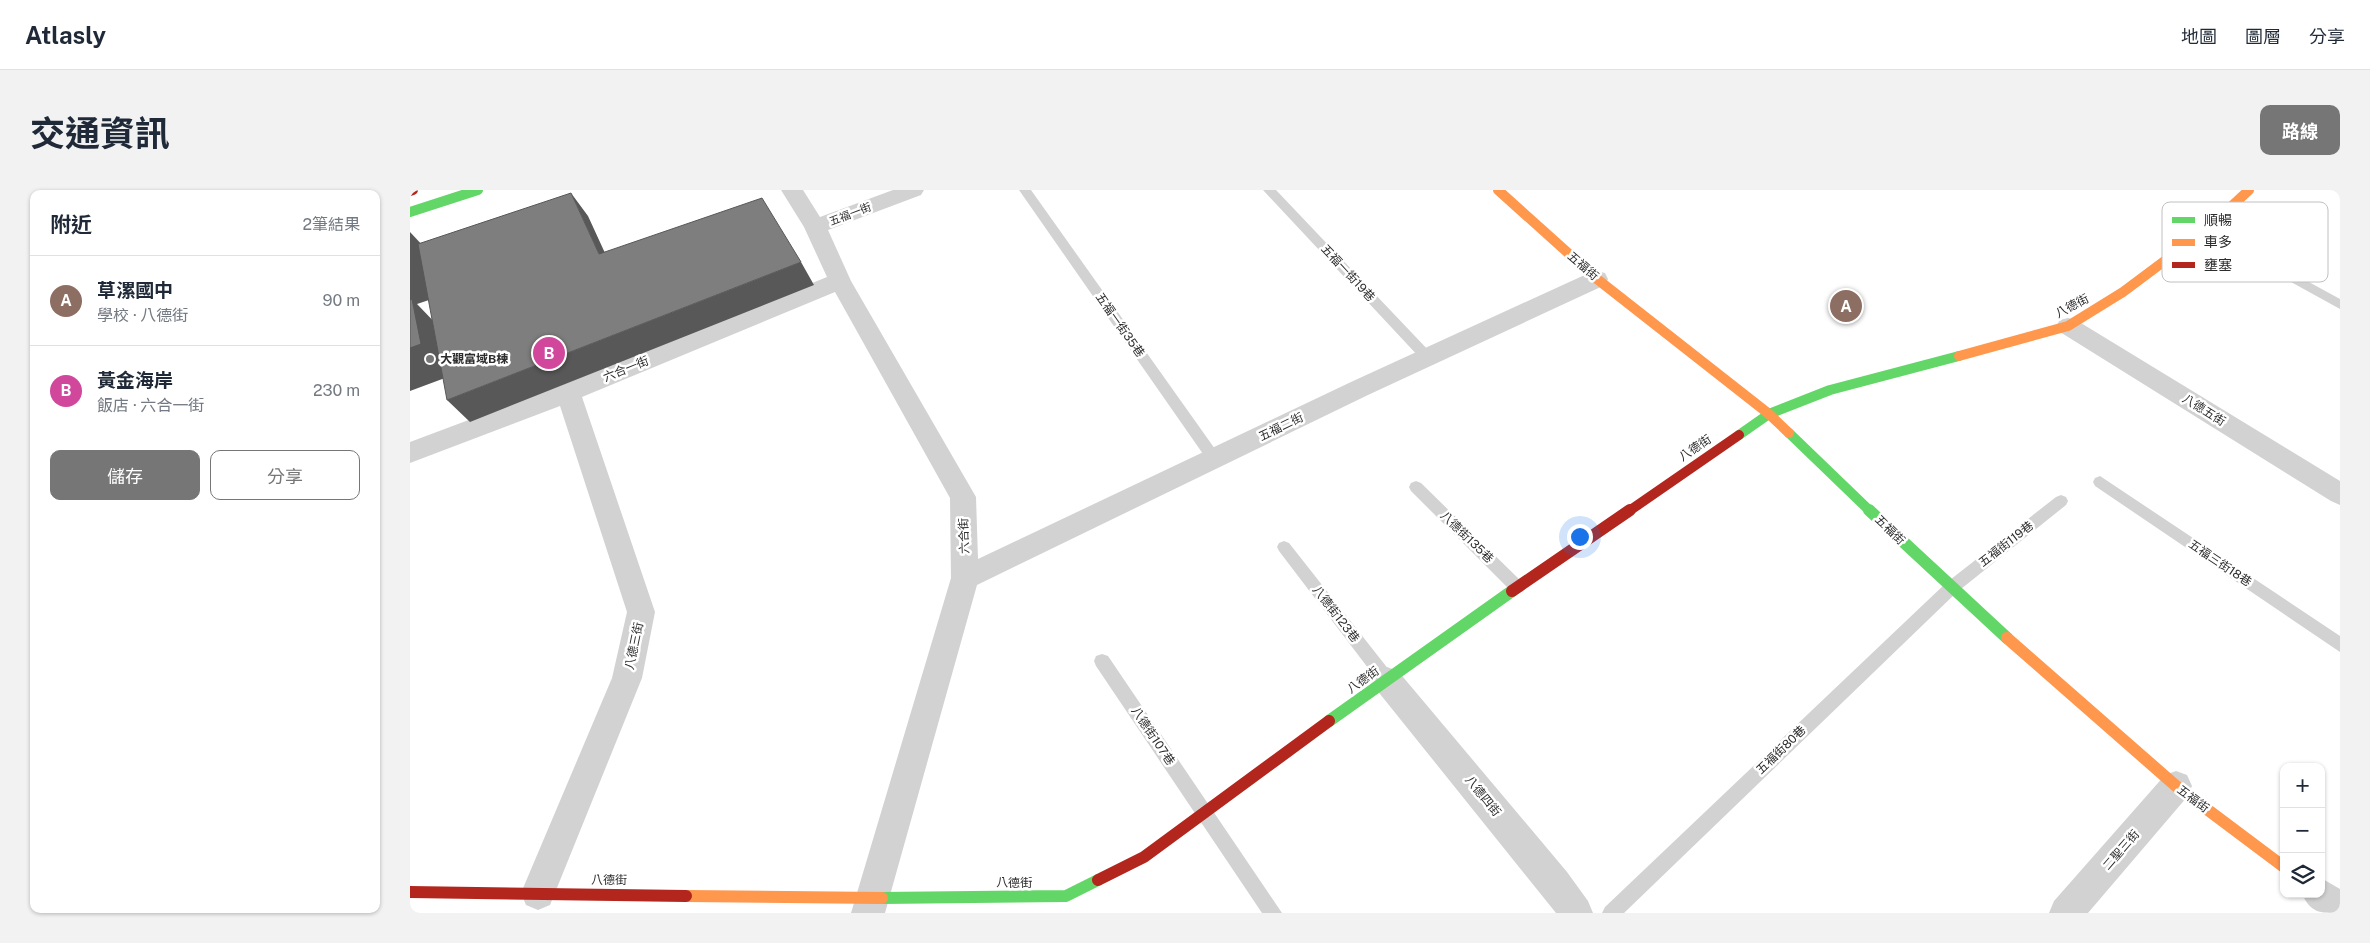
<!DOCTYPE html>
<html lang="zh-TW">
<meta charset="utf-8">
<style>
body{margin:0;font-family:"Public Sans","Noto Sans TC",sans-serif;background:#f2f2f3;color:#1f2937}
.controls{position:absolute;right:15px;bottom:15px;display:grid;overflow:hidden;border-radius:10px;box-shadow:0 1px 4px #0004}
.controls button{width:45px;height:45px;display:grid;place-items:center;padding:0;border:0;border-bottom:1px solid #e0e1e3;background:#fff;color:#1f2937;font:25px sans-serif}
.you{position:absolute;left:1169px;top:346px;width:18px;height:18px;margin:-12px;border:4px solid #fff;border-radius:50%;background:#1a73e8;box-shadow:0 0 0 8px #1a73e833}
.badge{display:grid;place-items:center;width:32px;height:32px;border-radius:50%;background:#767676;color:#fff;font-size:16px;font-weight:700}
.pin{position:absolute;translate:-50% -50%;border:2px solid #fff;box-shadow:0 1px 5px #0006}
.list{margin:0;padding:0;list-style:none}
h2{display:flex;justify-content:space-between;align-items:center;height:65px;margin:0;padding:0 20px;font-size:21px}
h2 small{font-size:16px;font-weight:400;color:#747a83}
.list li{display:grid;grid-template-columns:32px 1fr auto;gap:15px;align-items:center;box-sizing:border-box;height:90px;padding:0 20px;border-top:1px solid #e0e1e3}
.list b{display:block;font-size:19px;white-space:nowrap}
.list p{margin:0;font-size:16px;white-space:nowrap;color:#747a83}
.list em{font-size:16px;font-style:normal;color:#747a83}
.actions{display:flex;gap:10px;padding:15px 20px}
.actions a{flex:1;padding:11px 0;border:1px solid #767676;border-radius:10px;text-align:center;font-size:18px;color:#767676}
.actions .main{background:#767676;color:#fff}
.icon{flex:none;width:28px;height:28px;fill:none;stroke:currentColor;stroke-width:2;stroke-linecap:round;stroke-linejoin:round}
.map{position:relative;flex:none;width:1930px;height:723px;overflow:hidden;border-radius:10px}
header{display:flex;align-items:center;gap:30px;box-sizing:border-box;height:70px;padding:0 25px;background:#fff;border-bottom:1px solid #e0e1e3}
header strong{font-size:24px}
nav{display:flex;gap:28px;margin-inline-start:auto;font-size:18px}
.intro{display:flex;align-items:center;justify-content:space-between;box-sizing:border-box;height:120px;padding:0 30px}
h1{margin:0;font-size:35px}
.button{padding:12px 22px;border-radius:10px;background:#767676;color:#fff;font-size:18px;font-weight:700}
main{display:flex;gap:30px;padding:0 30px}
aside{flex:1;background:#fff;border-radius:10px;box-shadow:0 1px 4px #0004}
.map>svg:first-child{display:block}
</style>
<header>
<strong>Atlasly</strong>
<nav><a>地圖</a><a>圖層</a><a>分享</a></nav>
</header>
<div class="intro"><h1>交通資訊</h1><a class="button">路線</a></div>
<main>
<aside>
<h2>附近<small>2筆結果</small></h2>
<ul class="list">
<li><span class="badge" style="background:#8d6e63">A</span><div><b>草漯國中</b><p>學校 · 八德街</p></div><em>90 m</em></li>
<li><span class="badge" style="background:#d1479c">B</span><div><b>黃金海岸</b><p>飯店 · 六合一街</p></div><em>230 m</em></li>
</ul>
<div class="actions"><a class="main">儲存</a><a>分享</a></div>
</aside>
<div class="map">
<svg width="1930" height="723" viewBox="0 0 1930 723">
<rect width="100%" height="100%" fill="#fff"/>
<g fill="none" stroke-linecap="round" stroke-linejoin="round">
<!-- lane -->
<path fill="#d2d2d2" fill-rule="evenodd" d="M609,0H621L810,266L812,270L810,274H800Z
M853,0H866L1021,163L1023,166L1021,169H1011Z
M1796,36L1930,109V119L1792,43L1790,40L1792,37Z
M1690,286L1930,446V462L1685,296L1683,292L1685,288Z
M1006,291L1011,293L1112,392L1115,397L1112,402L1107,403L1102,402L1001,301L999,297L1001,293Z
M1651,305L1656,307L1658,311L1656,315L1546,403L1214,723H1192L1195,717L1536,393L1646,307Z
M874,351L879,353L983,485L985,490L983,495L977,497L971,495L869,361L867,357L869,353Z
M692,464L698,466L872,723H852L686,476L684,471L686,466Z"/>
<!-- street -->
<path fill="#d2d2d2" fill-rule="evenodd" d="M371,0H393L410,27L483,0H514L511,5L418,40L441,91L566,307L568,369L941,192L1179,83L1187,81L1195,83L1198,89L1195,95L958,205L567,395L475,723H441L541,388L540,308L425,102L172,207L245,422L232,488L140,715L128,720L116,715L111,703L202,488L217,422L150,216L0,273V252L149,196L417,87L394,37Z
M1658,128L1666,130L1930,291V315L1921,311L1650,142L1646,136L1650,130Z
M977,477L988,481L1157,682L1178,711L1183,723H1146L966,499L962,490L966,481Z
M1766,581L1777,585L1782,596L1777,607L1678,723H1639L1644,711L1755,585Z
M1911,688L1930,699V723C1909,723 1901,723 1892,704H1911Z"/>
<!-- fast-far1 -->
<path stroke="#63d668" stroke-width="10" d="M0,22L68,0
M1379,243L1460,321
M1329,245L1359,224L1420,200L1549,166"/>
<!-- fast -->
<path stroke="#63d668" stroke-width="12" d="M1459,320L1597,448
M919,531L1102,401
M472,708L656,706L688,690"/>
<!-- slow-far1 -->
<path stroke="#ff974d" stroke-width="10" d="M1088,0L1187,89L1359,224L1379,243
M1549,166L1658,136L1713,102L1796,40L1839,0"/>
<!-- slow -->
<path stroke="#ff974d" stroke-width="12" d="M1597,448L1766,596L1874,677
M276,706L472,708"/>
<!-- jam-far1 -->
<path stroke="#b3261e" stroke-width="10" d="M0,1L3,0
M1219,321L1329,245"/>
<!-- jam -->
<path stroke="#b3261e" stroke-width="12" d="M1102,401L1220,320
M688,690L734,667L919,531
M0,702L276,706"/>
</g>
<!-- shaded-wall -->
<path fill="#585858" d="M161,3L178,26L206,87L189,64Z
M0,42L15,58L22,109L7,114L33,141L43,185L0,201Z
M391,72L404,95L60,232L37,210Z"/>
<!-- building -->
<path fill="#7e7e7e" stroke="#585858" d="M161,3L189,64L352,8L391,72L37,210L8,54Z
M2,109L11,154L0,158V110Z"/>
<!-- markers -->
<circle fill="#767676" stroke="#fff" stroke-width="2" cx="20" cy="169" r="5"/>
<g text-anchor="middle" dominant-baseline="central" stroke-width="5" stroke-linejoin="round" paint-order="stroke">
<!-- far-street labels -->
<g font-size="11" fill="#2d2d2d" stroke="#fff">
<text transform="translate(440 24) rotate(-21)">五福一街</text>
</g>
<!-- street labels -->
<g font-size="12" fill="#2d2d2d" stroke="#fff">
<text transform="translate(1173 76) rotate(41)">五福街</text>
<text transform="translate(938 83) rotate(47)">五福一街19巷</text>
<text transform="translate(1662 116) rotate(-28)">八德街</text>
<text transform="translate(710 135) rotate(55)">五福一街35巷</text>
<text transform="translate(216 179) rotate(-22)">六合一街</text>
<text transform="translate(1794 220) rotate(32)">八德五街</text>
<text transform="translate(871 237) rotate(-26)">五福二街</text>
<text transform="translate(1285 258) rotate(-34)">八德街</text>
<text transform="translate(1480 340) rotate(44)">五福街</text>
<text transform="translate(554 346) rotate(-92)">六合街</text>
<text transform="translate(1057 347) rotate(44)">八德街135巷</text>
<text transform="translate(1596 354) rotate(-38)">五福街119巷</text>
<text transform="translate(1810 373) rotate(34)">五福三街18巷</text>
<text transform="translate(926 424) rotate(52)">八德街123巷</text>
<text transform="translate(224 456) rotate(-78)">八德三街</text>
<text transform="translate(953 490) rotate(-36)">八德街</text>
<text transform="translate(743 546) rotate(56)">八德街107巷</text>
<text transform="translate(1371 560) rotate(-44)">五福街80巷</text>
<text transform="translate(1073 606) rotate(51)">八德四街</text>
<text transform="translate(1783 609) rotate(37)">五福街</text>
<text transform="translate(1711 660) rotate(-49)">二聖三街</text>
<text transform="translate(199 690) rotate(1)">八德街</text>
<text x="604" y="693">八德街</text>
</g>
<!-- poi labels -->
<g font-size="12" font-weight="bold" fill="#2d2d2d" stroke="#fff" text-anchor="start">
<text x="30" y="169">大觀富域B棟</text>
</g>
</g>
<!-- legend -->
<rect x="1752" y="12" width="166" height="80" rx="8" fill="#fff" stroke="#c0c0c0" stroke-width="1"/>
<rect x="1762" y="27" width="23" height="6" fill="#63d668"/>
<rect x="1762" y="49" width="23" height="7" fill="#ff974d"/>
<rect x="1762" y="72" width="23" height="6" fill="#b3261e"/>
<g font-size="14" fill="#2d2d2d">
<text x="1794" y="35">順暢</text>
<text x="1794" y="57">車多</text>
<text x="1794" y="80">壅塞</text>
</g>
</svg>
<div class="controls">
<button>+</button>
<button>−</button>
<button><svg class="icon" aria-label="layers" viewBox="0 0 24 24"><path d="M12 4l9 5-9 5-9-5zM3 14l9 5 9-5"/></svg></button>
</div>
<div class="you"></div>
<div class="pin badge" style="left:1436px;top:116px;background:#8d6e63">A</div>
<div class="pin badge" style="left:139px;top:163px;background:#d1479c">B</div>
</div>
</main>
